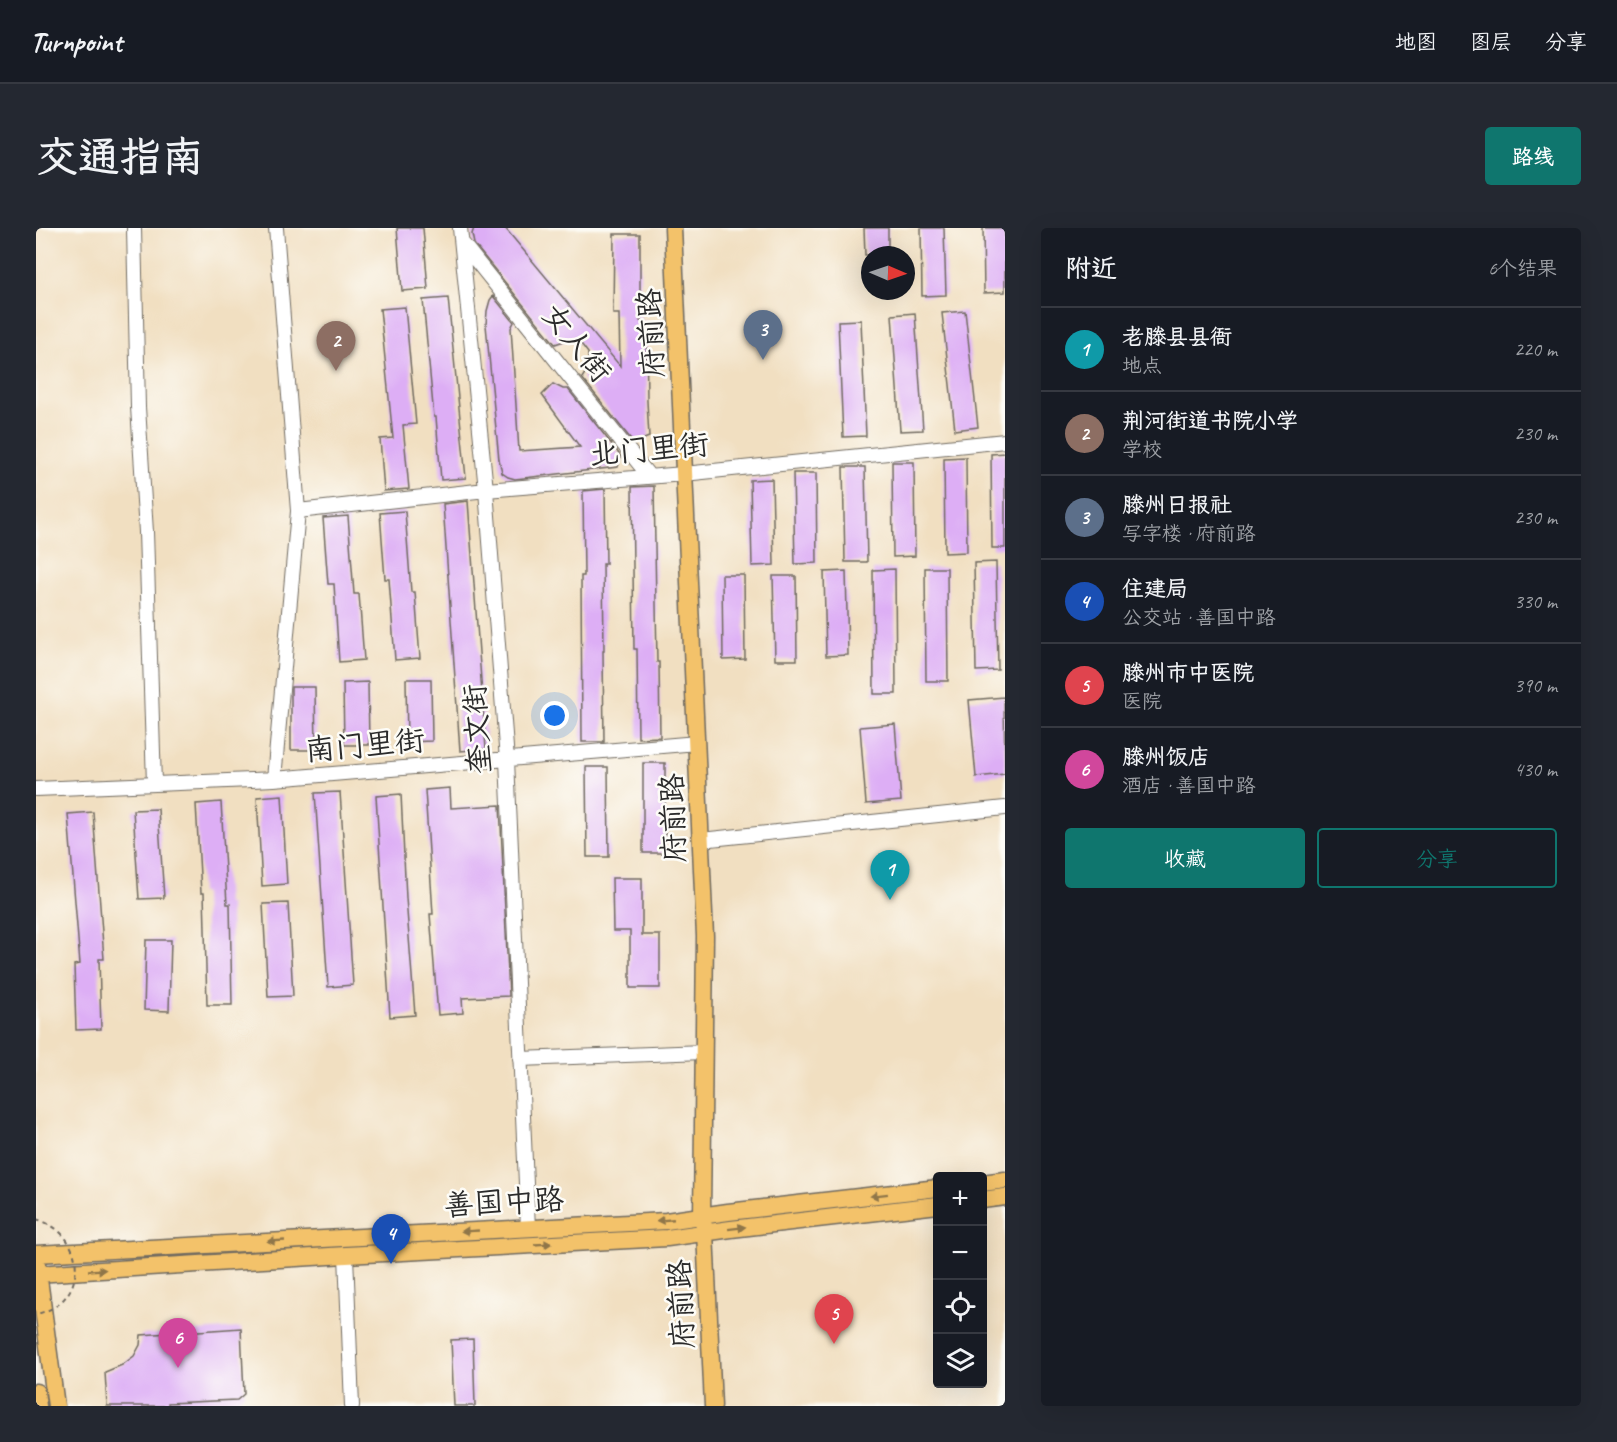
<!DOCTYPE html>
<html lang="zh">
<meta charset="utf-8">
<style>
body{margin:0;font-family:Caveat,"LXGW WenKai TC",sans-serif;background:#242831;color:#f1f3f6}
.controls{position:absolute;right:18px;bottom:18px;display:grid;overflow:hidden;border-radius:6px;box-shadow:0 6px 24px #0002}
.controls button{width:54px;height:54px;display:grid;place-items:center;padding:0;border:0;border-bottom:2px solid #363941;background:#171b24;color:#f1f3f6;font:30px sans-serif}
.compass{position:absolute;left:825px;top:18px;width:54px;height:54px;border-radius:50%;background:#171b24;box-shadow:0 6px 24px #0002;rotate:92deg}
.you{position:absolute;left:519px;top:488px;width:21px;height:21px;margin:-15px;border:4px solid #fff;border-radius:50%;background:#1a73e8;box-shadow:0 0 0 9px #1a73e833}
.badge{display:grid;place-items:center;width:39px;height:39px;border-radius:50%;background:#0f766e;color:#fff;font-size:20px;font-weight:700}
.pin{position:absolute;translate:-50% -50px;filter:drop-shadow(0 2px 3px #0008)}
.pin::after{content:'';position:absolute;top:32px;width:21px;height:18px;background:inherit;clip-path:polygon(0 0,100% 0,50% 100%)}
.list{margin:0;padding:0;list-style:none}
h2{display:flex;justify-content:space-between;align-items:center;height:78px;margin:0;padding:0 24px;font-size:26px}
h2 small{font-size:20px;font-weight:400;color:#9ea1a6}
.list li{display:grid;grid-template-columns:39px 1fr auto;gap:18px;align-items:center;box-sizing:border-box;height:84px;padding:0 24px;border-top:2px solid #363941}
.list b{display:block;font-size:22px;white-space:nowrap}
.list p{margin:0;font-size:20px;white-space:nowrap;color:#9ea1a6}
.list em{font-size:20px;font-style:normal;color:#9ea1a6}
.actions{display:flex;gap:12px;padding:18px 24px}
.actions a{flex:1;padding:14px 0;border:2px solid #0f766e;border-radius:6px;text-align:center;font-size:21px;color:#0f766e}
.actions .main{background:#0f766e;color:#fff}
.icon{flex:none;width:33px;height:33px;fill:none;stroke:currentColor;stroke-width:2;stroke-linecap:round;stroke-linejoin:round}
.map{position:relative;flex:none;width:969px;height:1178px;overflow:hidden;border-radius:6px}
header{display:flex;align-items:center;gap:36px;box-sizing:border-box;height:84px;padding:0 30px;background:#171b24;border-bottom:2px solid #363941}
header strong{font-size:28px}
nav{display:flex;gap:33px;margin-inline-start:auto;font-size:21px}
.intro{display:flex;align-items:center;justify-content:space-between;box-sizing:border-box;height:144px;padding:0 36px}
h1{margin:0;font-size:42px}
.button{padding:15px 27px;border-radius:6px;background:#0f766e;color:#fff;font-size:21px;font-weight:700}
main{display:flex;gap:36px;padding:0 36px}
aside{flex:1;background:#171b24;border-radius:6px;box-shadow:0 6px 24px #0002}
.map>svg:first-child{display:block}
</style>
<header>
<strong>Turnpoint</strong>
<nav><a>地图</a><a>图层</a><a>分享</a></nav>
</header>
<div class="intro"><h1>交通指南</h1><a class="button">路线</a></div>
<main>
<div class="map">
<svg width="969" height="1178" viewBox="0 0 969 1178">
<rect width="100%" height="100%" fill="#fdfcf7"/>
<filter id="ink" filterUnits="userSpaceOnUse"><feTurbulence type="fractalNoise" baseFrequency=".0167" numOctaves="2"/><feDisplacementMap in="SourceGraphic" scale="12" xChannelSelector="R" yChannelSelector="G"/><feConvolveMatrix kernelMatrix="1 2 1 2 8 2 1 2 1" color-interpolation-filters="sRGB"/></filter>
<filter id="wash" filterUnits="userSpaceOnUse"><feTurbulence type="fractalNoise" baseFrequency=".008" numOctaves="4" result="noise"/><feDisplacementMap in="SourceGraphic" scale="24" xChannelSelector="R" yChannelSelector="G"/><feGaussianBlur stdDeviation="1.35" result="paint"/><feColorMatrix in="noise" values="0 0 0 0 0 0 0 0 0 0 0 0 0 0 0 0 0 1.4 0 .05"/><feComposite in="paint" operator="in"/></filter>
<g filter="url(#wash)">
<rect width="100%" height="100%" fill="#f1dfc1"/>
<g id="blocks">
<!-- building -->
<path fill="#ddaef5" d="M361,0H387L392,61L366,63Z
M438,0H469L584,138L583,86H577L578,6H604V93H610L611,173L613,209L598,215L546,150L551,142L552,135V125L546,117L539,112L528,113L519,116L438,16L436,6Z
M828,0H852V27H829Z
M885,0H908L910,67L886,68Z
M947,0H969V64L948,65Z
M457,68L478,94L475,100L483,223L544,219L506,167L517,156L527,161H532L581,223L585,229L582,239L479,251L472,249L466,245L463,232L450,97L451,83L454,72Z
M412,70L430,250L405,252L400,189H398L387,72Z
M369,79L380,196L367,197L373,261L348,263L344,211L357,210L344,81Z
M929,83L942,199L919,202L906,85Z
M879,85L887,202L864,203L856,87Z
M825,92L830,208L807,209L802,93Z
M969,225V320H956L955,226Z
M930,229L931,324L909,325L908,230Z
M856,234H878L879,328L857,329Z
M807,239H829L831,334H809Z
M757,245H780L781,335L759,336Z
M736,251L738,337L716,338L714,252Z
M618,258L621,434H623L624,509L602,510L601,421H598L596,259Z
M569,261L570,336H567L568,423H567L568,514H546L545,348H548L547,263Z
M432,273L450,521L424,523L407,276Z
M369,283L375,364H379L384,430L359,432L353,351H349L344,285Z
M312,288L318,366H323L328,432L303,434L298,356H292L287,290Z
M960,334L962,442L940,443L938,335Z
M889,340H911L912,453H890Z
M859,341L860,466H838L837,342Z
M810,343L812,427L790,428L788,344Z
M686,347H708L709,431L687,432Z
M737,348H760L761,432H739Z
M370,451H395L396,513L371,514Z
M332,454L333,517H308L307,455Z
M255,459H279L280,522H255Z
M968,469L969,546L940,549L933,472Z
M859,496L865,573L830,576L824,499Z
M607,535H629V625H607Z
M550,539H572L573,629H551Z
M414,560L415,580L464,577L473,768L426,770L427,785L402,787L394,686H397L389,562Z
M304,564L317,757L292,759L279,565Z
M365,566L370,670L379,787L354,789L340,568Z
M246,567L251,656L226,658L221,569Z
M185,574L191,676H194L196,777H171L168,665H165L160,576Z
M122,581L128,670L103,671L97,582Z
M57,584L68,731H63L65,801L40,802L38,737L44,736L32,586Z
M576,650H606V707H624V760H594V703H577Z
M252,675L257,768L232,769L227,676Z
M110,712H135L133,783L108,782Z
M205,1100L208,1166L201,1172L132,1175V1178H71L69,1144L86,1137L98,1128L104,1117L105,1107Z
M437,1111L439,1178H418L415,1112Z"/>
</g>
</g>
<g filter="url(#ink)">
<use href="#blocks" fill-opacity="0" stroke="#706a60" stroke-width="1.5"/>
<g fill="none" stroke-linecap="round" stroke-linejoin="round">
<!-- minor casing -->
<g stroke="#706a60" stroke-width="16">
<path id="minor" d="M98,0L102,179L110,304L118,556
M424,0L450,262L471,532L492,1000
M427,16L613,248
M262,283L450,262L648,246L969,213
M238,551L262,283L240,0
M0,561L238,551L661,515
M665,612L969,580
M484,831L668,824
M310,1027L316,1178"/>
</g>
<!-- major casing -->
<g stroke="#706a60" stroke-width="19">
<path id="major" d="M637,0L669,708L666,988L669,1004L677,1178
M946,955L969,952
M946,972L969,969
M0,1026L630,993L692,984L902,960
M1,1036L20,1178
M0,1046L310,1027L631,1010L695,1001L902,977
M0,1164L2,1178"/>
</g>
<!-- minor -->
<use href="#minor" stroke="#fff" stroke-width="14"/>
<!-- major -->
<use href="#major" stroke="#f3c26a" stroke-width="16"/>
<!-- path-bridge -->
<path stroke="#706a60" stroke-width="2" stroke-dasharray="4.5 4.5" stroke-linecap="butt" d="M0,991C53,1006 53,1075 0,1086"/>
</g>
<!-- one-way arrows -->
<defs><path id="oneway-solid" d="M-6-.8H1V-3.2L6.5 0L1 3.2V.8H-6Z" transform="scale(1.5)"/></defs>
<g fill="#8f764a">
<use href="#oneway-solid" transform="translate(843 967) rotate(173)"/>
<use href="#oneway-solid" transform="translate(629 992) rotate(175)"/>
<use href="#oneway-solid" transform="translate(701 1000) rotate(-7)"/>
<use href="#oneway-solid" transform="translate(434 1003) rotate(177)"/>
<use href="#oneway-solid" transform="translate(240 1013) rotate(177)"/>
<use href="#oneway-solid" transform="translate(507 1016) rotate(-3)"/>
<use href="#oneway-solid" transform="translate(61 1042) rotate(-3)"/>
</g>
</g>
<g text-anchor="middle" dominant-baseline="central" stroke-width="5" stroke-linejoin="round" paint-order="stroke">
<!-- street labels -->
<g font-size="30" fill="#2b2b2b" stroke="#fdfcf7">
<text transform="translate(615 105) rotate(-93)">府前路</text>
<text transform="translate(541 115) rotate(51)">女人街</text>
<text transform="translate(613 221) rotate(-5)">北门里街</text>
<text transform="translate(441 501) rotate(-94)">奎文街</text>
<text transform="translate(329 517) rotate(-5)">南门里街</text>
<text transform="translate(637 590) rotate(-92)">府前路</text>
<text transform="translate(468 974) rotate(-3)">善国中路</text>
<text transform="translate(645 1076) rotate(-93)">府前路</text>
</g>
</g>
</svg>
<div class="controls">
<button>+</button>
<button>−</button>
<button><svg class="icon" aria-label="locate" viewBox="0 0 24 24"><circle cx="12" cy="12" r="6"/><path d="M12 2v4M12 18v4M2 12h4M18 12h4"/></svg></button>
<button><svg class="icon" aria-label="layers" viewBox="0 0 24 24"><path d="M12 4l9 5-9 5-9-5zM3 14l9 5 9-5"/></svg></button>
</div>
<svg class="compass" viewBox="-18 -18 36 36"><path d="M0-13l5 13h-10z" fill="#e53935"/><path d="M0 13l5-13h-10z" fill="#9ea1a6"/></svg>
<div class="you"></div>
<div class="pin badge" style="left:854px;top:672px;background:#0f9aa8">1</div>
<div class="pin badge" style="left:300px;top:143px;background:#8d6e63">2</div>
<div class="pin badge" style="left:727px;top:132px;background:#5c6f8a">3</div>
<div class="pin badge" style="left:355px;top:1036px;background:#1a4fb4">4</div>
<div class="pin badge" style="left:798px;top:1116px;background:#e0444e">5</div>
<div class="pin badge" style="left:142px;top:1140px;background:#d1479c">6</div>
</div>
<aside>
<h2>附近<small>6个结果</small></h2>
<ul class="list">
<li><span class="badge" style="background:#0f9aa8">1</span><div><b>老滕县县衙</b><p>地点</p></div><em>220 m</em></li>
<li><span class="badge" style="background:#8d6e63">2</span><div><b>荆河街道书院小学</b><p>学校</p></div><em>230 m</em></li>
<li><span class="badge" style="background:#5c6f8a">3</span><div><b>滕州日报社</b><p>写字楼 · 府前路</p></div><em>230 m</em></li>
<li><span class="badge" style="background:#1a4fb4">4</span><div><b>住建局</b><p>公交站 · 善国中路</p></div><em>330 m</em></li>
<li><span class="badge" style="background:#e0444e">5</span><div><b>滕州市中医院</b><p>医院</p></div><em>390 m</em></li>
<li><span class="badge" style="background:#d1479c">6</span><div><b>滕州饭店</b><p>酒店 · 善国中路</p></div><em>430 m</em></li>
</ul>
<div class="actions"><a class="main">收藏</a><a>分享</a></div>
</aside>
</main>
